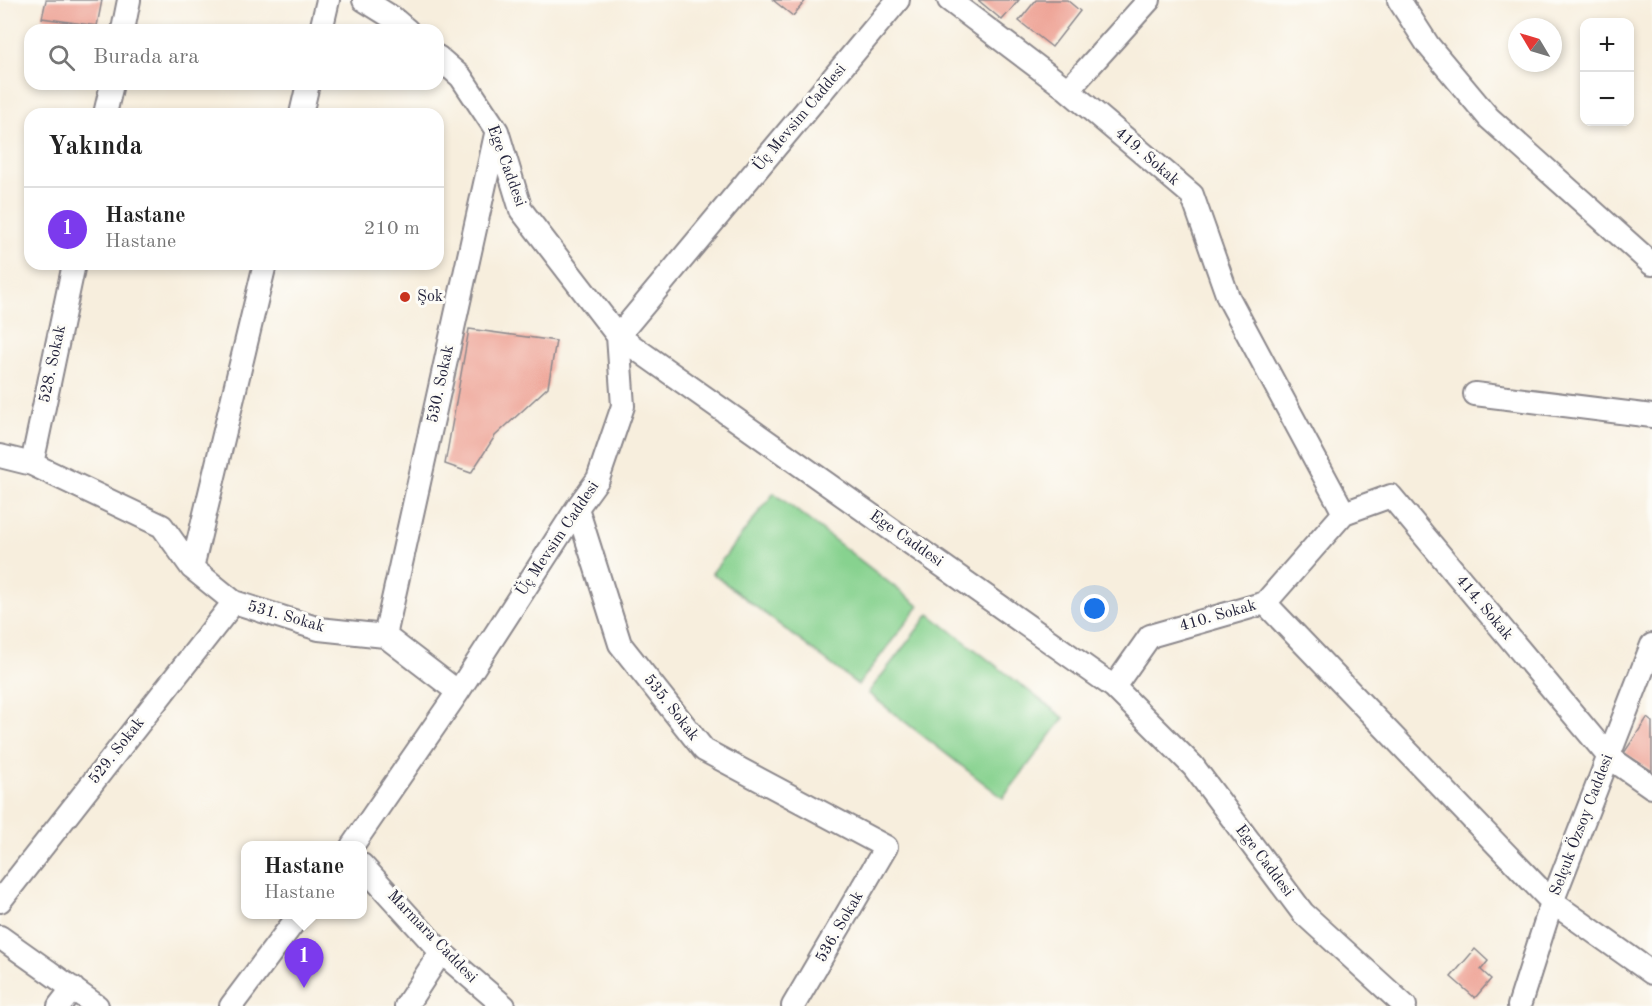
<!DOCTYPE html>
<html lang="tr">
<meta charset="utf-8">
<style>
body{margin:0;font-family:"Old Standard TT",serif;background:#f2f2f2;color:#222}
.controls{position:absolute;right:18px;top:18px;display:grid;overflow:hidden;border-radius:12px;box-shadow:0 3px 9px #0003}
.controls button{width:54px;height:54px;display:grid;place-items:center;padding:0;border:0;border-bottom:2px solid #e0e0e0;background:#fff;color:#222;font:30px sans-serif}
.compass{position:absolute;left:1508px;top:18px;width:54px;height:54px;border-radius:50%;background:#fff;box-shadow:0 3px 9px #0003;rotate:308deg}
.you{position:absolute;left:1095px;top:609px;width:21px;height:21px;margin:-15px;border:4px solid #fff;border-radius:50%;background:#1a73e8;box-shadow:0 0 0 9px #1a73e833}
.badge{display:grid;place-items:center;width:39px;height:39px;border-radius:50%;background:#7c3aed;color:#fff;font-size:20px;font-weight:700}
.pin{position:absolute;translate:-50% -50px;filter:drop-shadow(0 2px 3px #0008)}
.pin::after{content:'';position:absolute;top:32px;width:21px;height:18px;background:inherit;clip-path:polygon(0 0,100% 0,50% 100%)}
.popup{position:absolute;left:241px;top:841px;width:126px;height:78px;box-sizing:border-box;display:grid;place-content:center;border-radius:12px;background:#fff;filter:drop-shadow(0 2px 4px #0005);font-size:20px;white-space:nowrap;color:#767676}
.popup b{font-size:22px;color:#222}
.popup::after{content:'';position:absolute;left:50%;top:100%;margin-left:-12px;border:12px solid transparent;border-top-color:#fff}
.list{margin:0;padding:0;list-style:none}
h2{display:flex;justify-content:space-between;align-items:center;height:78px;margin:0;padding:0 24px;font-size:26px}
h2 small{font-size:20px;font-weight:400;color:#767676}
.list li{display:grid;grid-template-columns:39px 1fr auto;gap:18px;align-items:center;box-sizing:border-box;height:84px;padding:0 24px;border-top:2px solid #e0e0e0}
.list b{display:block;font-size:22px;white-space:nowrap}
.list p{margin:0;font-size:20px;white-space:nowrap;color:#767676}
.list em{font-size:20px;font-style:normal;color:#767676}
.icon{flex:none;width:33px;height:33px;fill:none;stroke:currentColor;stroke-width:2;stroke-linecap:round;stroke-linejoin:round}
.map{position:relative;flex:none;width:1652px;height:1006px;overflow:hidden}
.search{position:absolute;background:#fff;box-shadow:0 3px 9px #0003;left:24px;top:24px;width:420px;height:66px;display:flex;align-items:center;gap:15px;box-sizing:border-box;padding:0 21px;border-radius:18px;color:#767676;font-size:22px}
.panel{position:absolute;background:#fff;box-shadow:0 3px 9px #0003;left:24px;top:108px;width:420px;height:162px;border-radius:18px}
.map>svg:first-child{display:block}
</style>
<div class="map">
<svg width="1652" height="1006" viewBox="0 0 1652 1006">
<rect width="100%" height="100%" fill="#fdfcf7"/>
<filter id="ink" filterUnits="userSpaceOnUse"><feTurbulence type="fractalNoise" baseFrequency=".0167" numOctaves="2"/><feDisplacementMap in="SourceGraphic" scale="12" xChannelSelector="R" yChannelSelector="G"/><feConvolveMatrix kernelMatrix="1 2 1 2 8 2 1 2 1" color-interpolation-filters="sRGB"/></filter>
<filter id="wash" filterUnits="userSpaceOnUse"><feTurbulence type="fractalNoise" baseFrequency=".008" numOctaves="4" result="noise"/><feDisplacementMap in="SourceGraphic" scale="24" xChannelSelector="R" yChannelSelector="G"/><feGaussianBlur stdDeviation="1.35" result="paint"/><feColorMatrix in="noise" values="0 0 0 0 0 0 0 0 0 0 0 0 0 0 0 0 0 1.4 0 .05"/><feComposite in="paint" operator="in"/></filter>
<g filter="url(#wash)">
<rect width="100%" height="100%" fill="#f7eedd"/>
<!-- green -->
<path fill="#87d28f" stroke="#547a65" stroke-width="1.5" d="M774,493L919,606L858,685L712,573Z
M929,614L1064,718L1003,798L868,693Z"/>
<g id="blocks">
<!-- building -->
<path fill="#eea395" d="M46,0H102L97,26L42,18Z
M773,0H806L793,16Z
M978,0H1019L1002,20Z
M1036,0H1067L1080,11L1052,47L1019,21Z
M469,329L556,341L548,387L495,436L471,473L445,464Z
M1647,718L1652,722V771L1624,753Z
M1475,949L1488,961L1481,970L1491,979L1475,998L1451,977Z"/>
</g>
</g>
<g filter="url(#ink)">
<use href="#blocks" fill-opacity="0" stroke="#8c888c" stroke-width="1.5"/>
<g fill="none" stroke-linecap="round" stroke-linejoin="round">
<!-- street casing -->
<g stroke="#8c888c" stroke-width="26">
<path id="street" d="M364,0L393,18L407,30
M949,0L1068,90L1192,195L1228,297L1344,513
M1399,0L1428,45L1489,118L1652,264
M123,30L129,0
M321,30L328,0
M438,57L461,77L497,131L521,210L618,336L1114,687L1193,766L1303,913L1405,1006
M1068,90L1149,0
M105,114L112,84
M301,114L308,84
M1475,394L1652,416
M0,456L32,464L162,526L192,568L234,602L319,629L385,636L458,692
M32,464L74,264
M577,508L620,644L704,750L886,847L793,1006
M192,568L265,264
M1265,603L1552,902L1652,973
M385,636L496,134
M1114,687L1150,636L1265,603L1344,513L1391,496L1609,757L1652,787
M352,846L458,692L577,508L598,479L623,406L618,336L898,0
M362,865L441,952L504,1006
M0,901L234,602
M0,937L97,1006
M59,1006L73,988
M231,1006L300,914
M406,1006L441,952
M1519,1006L1552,902L1652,645"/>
</g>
<!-- street -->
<use href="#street" stroke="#fff" stroke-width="22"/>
</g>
</g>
<!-- markers -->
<circle fill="#c8321e" stroke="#fdfcf7" stroke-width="2" cx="405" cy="297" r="6"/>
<g text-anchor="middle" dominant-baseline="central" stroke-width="6" stroke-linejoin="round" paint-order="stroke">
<!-- street labels -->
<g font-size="16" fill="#22223b" stroke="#fdfcf7">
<text transform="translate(800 118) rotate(-50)">Üç Mevsim Caddesi</text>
<text transform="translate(1147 157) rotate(41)">419. Sokak</text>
<text transform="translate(506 166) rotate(70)">Ege Caddesi</text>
<text transform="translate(53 364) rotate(-78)">528. Sokak</text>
<text transform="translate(441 384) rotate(-78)">530. Sokak</text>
<text transform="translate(558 539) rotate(-56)">Üç Mevsim Caddesi</text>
<text transform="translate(906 539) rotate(35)">Ege Caddesi</text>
<text transform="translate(1484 608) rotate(50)">414. Sokak</text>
<text transform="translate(1218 616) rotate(-16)">410. Sokak</text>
<text transform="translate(286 617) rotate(16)">531. Sokak</text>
<text transform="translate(671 708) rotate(52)">535. Sokak</text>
<text transform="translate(117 751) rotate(-52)">529. Sokak</text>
<text transform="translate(1582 825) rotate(-69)">Selçuk Özsoy Caddesi</text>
<text transform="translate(1264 861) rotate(53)">Ege Caddesi</text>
<text transform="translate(840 927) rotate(-60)">536. Sokak</text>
<text transform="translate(432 937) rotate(46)">Marmara Caddesi</text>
</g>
<!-- poi labels -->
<g font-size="16" fill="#22223b" stroke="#fdfcf7" text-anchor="start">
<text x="417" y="297">Şok</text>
</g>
</g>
</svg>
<div class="controls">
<button>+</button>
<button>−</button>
</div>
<svg class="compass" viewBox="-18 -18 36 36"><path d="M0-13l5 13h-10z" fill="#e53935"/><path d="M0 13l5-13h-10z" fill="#767676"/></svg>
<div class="you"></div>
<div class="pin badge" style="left:304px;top:988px">1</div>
<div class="popup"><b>Hastane</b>Hastane</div>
<div class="search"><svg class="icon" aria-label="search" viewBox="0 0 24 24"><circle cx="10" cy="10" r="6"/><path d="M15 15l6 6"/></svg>Burada ara</div>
<section class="panel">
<h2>Yakında<small></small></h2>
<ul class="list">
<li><span class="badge">1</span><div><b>Hastane</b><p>Hastane</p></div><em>210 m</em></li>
</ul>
</section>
</div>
